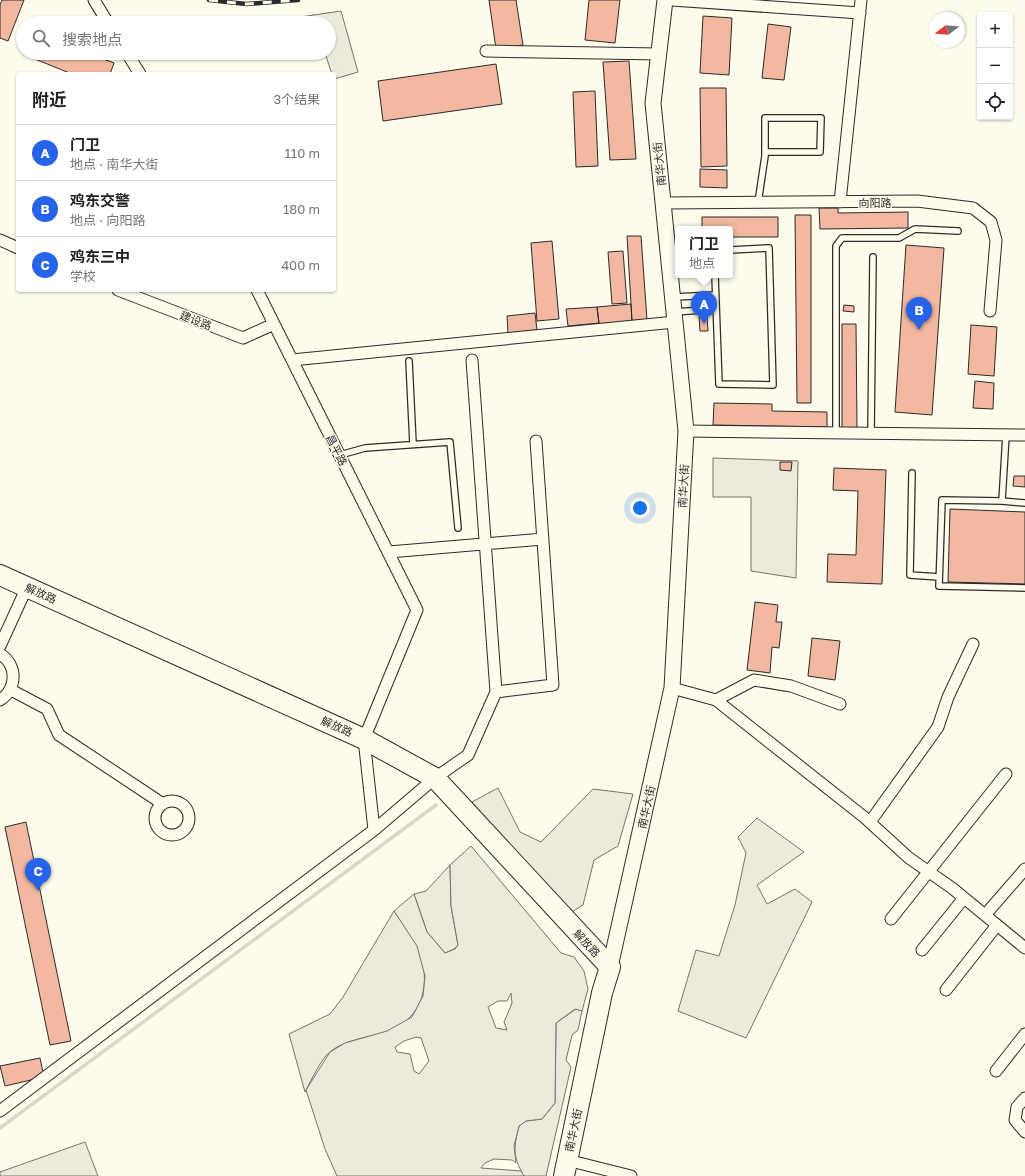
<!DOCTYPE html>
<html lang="zh">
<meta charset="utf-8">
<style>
body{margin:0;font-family:"Golos Text","Noto Sans SC",sans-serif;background:#f2f2f2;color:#202124}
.controls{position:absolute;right:12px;top:12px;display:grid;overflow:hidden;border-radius:4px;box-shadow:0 1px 3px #0004}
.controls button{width:36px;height:36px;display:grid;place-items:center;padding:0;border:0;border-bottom:1px solid #e0e0e0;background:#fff;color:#202124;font:20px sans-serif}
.compass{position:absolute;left:929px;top:12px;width:36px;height:36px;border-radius:50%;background:#fff;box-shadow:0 1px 3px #0004;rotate:254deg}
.you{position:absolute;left:640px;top:508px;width:14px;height:14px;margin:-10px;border:3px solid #fff;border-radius:50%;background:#1a73e8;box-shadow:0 0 0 6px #1a73e833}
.badge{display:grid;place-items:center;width:26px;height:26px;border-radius:50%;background:#2563eb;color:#fff;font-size:13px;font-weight:700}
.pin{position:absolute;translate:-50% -33px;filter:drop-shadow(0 1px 2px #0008)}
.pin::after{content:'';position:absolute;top:21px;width:14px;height:12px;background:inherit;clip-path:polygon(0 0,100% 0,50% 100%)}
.popup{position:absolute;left:675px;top:226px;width:58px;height:52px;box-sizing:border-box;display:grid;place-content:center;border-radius:4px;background:#fff;filter:drop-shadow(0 1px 3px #0005);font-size:13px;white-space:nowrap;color:#757577}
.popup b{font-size:15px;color:#202124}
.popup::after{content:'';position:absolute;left:50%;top:100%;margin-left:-8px;border:8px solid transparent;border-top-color:#fff}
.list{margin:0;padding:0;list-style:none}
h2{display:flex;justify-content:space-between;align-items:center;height:52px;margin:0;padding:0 16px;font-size:17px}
h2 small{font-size:13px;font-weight:400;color:#757577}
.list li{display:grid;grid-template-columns:26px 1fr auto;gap:12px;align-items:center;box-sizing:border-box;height:56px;padding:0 16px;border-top:1px solid #e0e0e0}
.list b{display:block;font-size:15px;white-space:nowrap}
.list p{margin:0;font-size:13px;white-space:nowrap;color:#757577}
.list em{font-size:13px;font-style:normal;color:#757577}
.icon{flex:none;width:22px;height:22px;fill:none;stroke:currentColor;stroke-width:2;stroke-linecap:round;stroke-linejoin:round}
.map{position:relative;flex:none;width:1025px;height:1176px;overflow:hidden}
.search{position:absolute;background:#fff;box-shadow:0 1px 3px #0004;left:16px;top:16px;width:320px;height:44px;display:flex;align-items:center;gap:10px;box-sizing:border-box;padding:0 14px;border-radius:22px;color:#757577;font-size:15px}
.panel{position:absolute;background:#fff;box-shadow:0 1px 3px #0004;left:16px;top:72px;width:320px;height:220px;border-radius:4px}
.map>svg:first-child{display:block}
</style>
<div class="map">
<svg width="1025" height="1176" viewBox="0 0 1025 1176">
<rect width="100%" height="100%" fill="#fdfbea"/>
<!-- green -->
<path fill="#ecebdb" stroke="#74746e" d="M341,11L358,72L334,79V74H332L325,53H329V23H225V21L280,20Z
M713,458L798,461L796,578L751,571V497H713Z
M498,788L520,832L541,842L593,789L633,794L618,846L594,860L583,905L564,917L472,802Z
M757,818L804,852L757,885L767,904L795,889L812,902L746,1038L678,1011L696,950L719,956L735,905L746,853L738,837Z
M450,865L451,906L458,945L454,949L445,953L427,932L414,894L426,891Z
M394,911C401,922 413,934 418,947C432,982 424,1019 386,1032C367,1038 347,1039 331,1051C321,1058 311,1081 305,1092L289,1034L330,1014L343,997Z
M576,1009L582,1011L578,1030L572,1035L566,1060L571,1067L546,1176H524C512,1156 514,1147 519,1126L526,1121L542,1119L555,1103L556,1023Z
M85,1142L98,1176H0V1172Z"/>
<!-- parking -->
<path fill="#eceadb" stroke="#74746e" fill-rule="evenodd" d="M471,846L561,953L574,957L584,971L588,989L582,1011L575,1009L556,1023L555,1103L542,1119L526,1121L519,1126L514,1146L516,1163L512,1160L494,1159L485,1163L481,1168L521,1171L524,1176H337L325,1149L306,1090L330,1052L345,1043L387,1031L412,1017L423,996L425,976L417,946L394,911L414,894L427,932L445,953L455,949L458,945L451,906L450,865ZM511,993L512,1003L504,1022L507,1030L496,1028L488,1007L498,1001H507ZM416,1037L421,1038L429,1061L419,1074L414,1071L410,1054L397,1052L395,1047L404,1041Z"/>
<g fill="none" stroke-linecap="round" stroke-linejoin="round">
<!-- stream -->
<path stroke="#d8d7c9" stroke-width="3.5" d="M0,1128L436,805"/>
</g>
<!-- building -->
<path fill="#f2b8a0" stroke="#2b2b2b" d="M2,0H24L8,41L0,38V5Z
M489,0H516L523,45L496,49Z
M589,0H620L615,43L585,40Z
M703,16L732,18L729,75L700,73Z
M768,24L791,27L784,80L762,78Z
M31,53H88L114,63L110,74H72L30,57Z
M629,61L636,159L610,160L603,62Z
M496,64L502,104L383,121L378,81Z
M700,88H726L727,166L701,167Z
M595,91L598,166L576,167L573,92Z
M700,169L727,170V188L700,187Z
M819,208H838V213L908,212V228L820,229Z
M795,215H811V403H797Z
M702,217H778V237H730V229H702Z
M627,236H641L647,320L632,321Z
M552,241L559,319L537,321L531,243Z
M906,245L944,248L932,415L895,412Z
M623,251L627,303L612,304L608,252Z
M631,304L632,322L599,324L597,307Z
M844,305L854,306V312L843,311Z
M597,307L599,323L568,326L566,309Z
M535,313L537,330L508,333L507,316Z
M707,316L708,331H700L699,317Z
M842,324H856L857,428H842Z
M971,325L997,327L994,376L968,374Z
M975,381L994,383L993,409L973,408Z
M714,403L772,404V411L827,412V427L713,425Z
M780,462H792L791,471L780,470Z
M834,468L886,470L882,584L827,582L828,554L856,555L858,491L833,490Z
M1014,476H1025V487L1013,486Z
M950,509L1025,512V584L948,582Z
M755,602L778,605L776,622H782L779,648L772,647L770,673L747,670Z
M812,638L840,641L835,680L808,676Z
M26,822L71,1041L50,1045L5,827Z
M40,1058L44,1077L5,1086L0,1066Z"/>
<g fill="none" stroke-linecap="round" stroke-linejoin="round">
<!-- lane casing -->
<g stroke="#2b2b2b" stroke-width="8">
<path id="lane" d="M758,203L765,156V118H821L820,152H765
M715,275L719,384L773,385L769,248L730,250
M674,297L715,295
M675,312L716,309
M409,361L413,444
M836,433V246L842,238H899L915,229L958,231
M871,433L873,257
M1006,435L1002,501L942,500L939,586L1025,588
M340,455L365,448L450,442L458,528
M912,473L910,575L939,577
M1002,501L1025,503"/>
</g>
<!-- street casing -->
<g stroke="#2b2b2b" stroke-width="13">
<path id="street" d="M94,0L108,23
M672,0L860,13
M486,51L659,54
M127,53L140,74
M840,202L861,0
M663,203L917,201L973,208L991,222L996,240L990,311
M0,240L18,248
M118,290L243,338L274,324
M257,290L417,610L364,739L374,830
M292,360L675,322
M686,431L1025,435
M389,552L543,539
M0,646L27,587
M0,654C18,665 17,689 0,700
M672,688L716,700L864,817L909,858L952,888L1025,948
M11,690L47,709L59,735L163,804
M496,692L553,685L536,441
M716,700L754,680L791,686L840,704
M155 818a17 17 0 1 1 34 0a17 17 0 1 1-34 0Z
M870,822L938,727L948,697L973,644
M985,915L1025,869
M891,919L1006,774
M922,950L964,898
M946,990L997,925
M996,1071L1025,1034
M1025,1098L1017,1107L1015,1120L1025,1132
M0,1111L374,830L435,778L468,755L496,692L472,360
M567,1160L631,1176"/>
</g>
<!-- secondary casing -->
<g stroke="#2b2b2b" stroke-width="17">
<path id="secondary" d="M610,967L672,688L686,431L653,103L665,0"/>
</g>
<!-- highway casing -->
<g stroke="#2b2b2b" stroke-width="22">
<path id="highway" d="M0,575L364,739L435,778L610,967
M564,1176L602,993L610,967"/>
</g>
<!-- lane -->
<use href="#lane" stroke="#fdfbea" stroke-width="5.5"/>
<!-- street -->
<use href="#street" stroke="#fdfbea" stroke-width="11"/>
<!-- secondary -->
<use href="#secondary" stroke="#fdfbea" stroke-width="15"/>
<!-- highway -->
<use href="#highway" stroke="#fdfbea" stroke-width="20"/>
<!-- rail casing -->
<g stroke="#2b2b2b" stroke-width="4.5">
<path id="rail" d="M209,0L246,4L298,0"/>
</g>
<!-- rail -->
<use href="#rail" stroke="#fdfbea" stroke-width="3" stroke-dasharray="9" stroke-linecap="butt"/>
</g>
<g text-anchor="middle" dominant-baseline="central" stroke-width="3" stroke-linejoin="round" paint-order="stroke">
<!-- street labels -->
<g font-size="11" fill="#2b2b2b" stroke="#fdfbea">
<text transform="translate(659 164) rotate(-96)">南华大街</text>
<text x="875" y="202">向阳路</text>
<text transform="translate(196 320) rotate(21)">建设路</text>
<text transform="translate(337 450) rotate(63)">昌平路</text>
<text transform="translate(683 486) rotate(-87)">南华大街</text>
<text transform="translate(41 593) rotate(24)">解放路</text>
<text transform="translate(337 726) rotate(24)">解放路</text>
<text transform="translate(646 807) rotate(-77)">南华大街</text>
<text transform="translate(587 943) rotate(47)">解放路</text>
<text transform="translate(573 1130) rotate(-78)">南华大街</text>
</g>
</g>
</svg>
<div class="controls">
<button>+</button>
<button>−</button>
<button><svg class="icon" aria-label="locate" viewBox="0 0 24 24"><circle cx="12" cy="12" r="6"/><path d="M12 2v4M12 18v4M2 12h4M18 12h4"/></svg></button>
</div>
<svg class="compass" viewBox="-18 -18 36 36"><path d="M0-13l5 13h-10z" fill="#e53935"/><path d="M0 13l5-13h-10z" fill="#757577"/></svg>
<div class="you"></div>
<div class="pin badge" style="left:704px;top:324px">A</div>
<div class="popup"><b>门卫</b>地点</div>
<div class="pin badge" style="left:919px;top:330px">B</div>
<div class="pin badge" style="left:38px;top:891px">C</div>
<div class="search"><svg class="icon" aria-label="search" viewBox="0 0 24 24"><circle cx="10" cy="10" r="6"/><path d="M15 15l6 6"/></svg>搜索地点</div>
<section class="panel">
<h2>附近<small>3个结果</small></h2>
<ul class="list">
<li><span class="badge">A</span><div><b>门卫</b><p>地点 · 南华大街</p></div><em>110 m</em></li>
<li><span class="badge">B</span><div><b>鸡东交警</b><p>地点 · 向阳路</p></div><em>180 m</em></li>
<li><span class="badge">C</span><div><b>鸡东三中</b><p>学校</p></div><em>400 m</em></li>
</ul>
</section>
</div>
